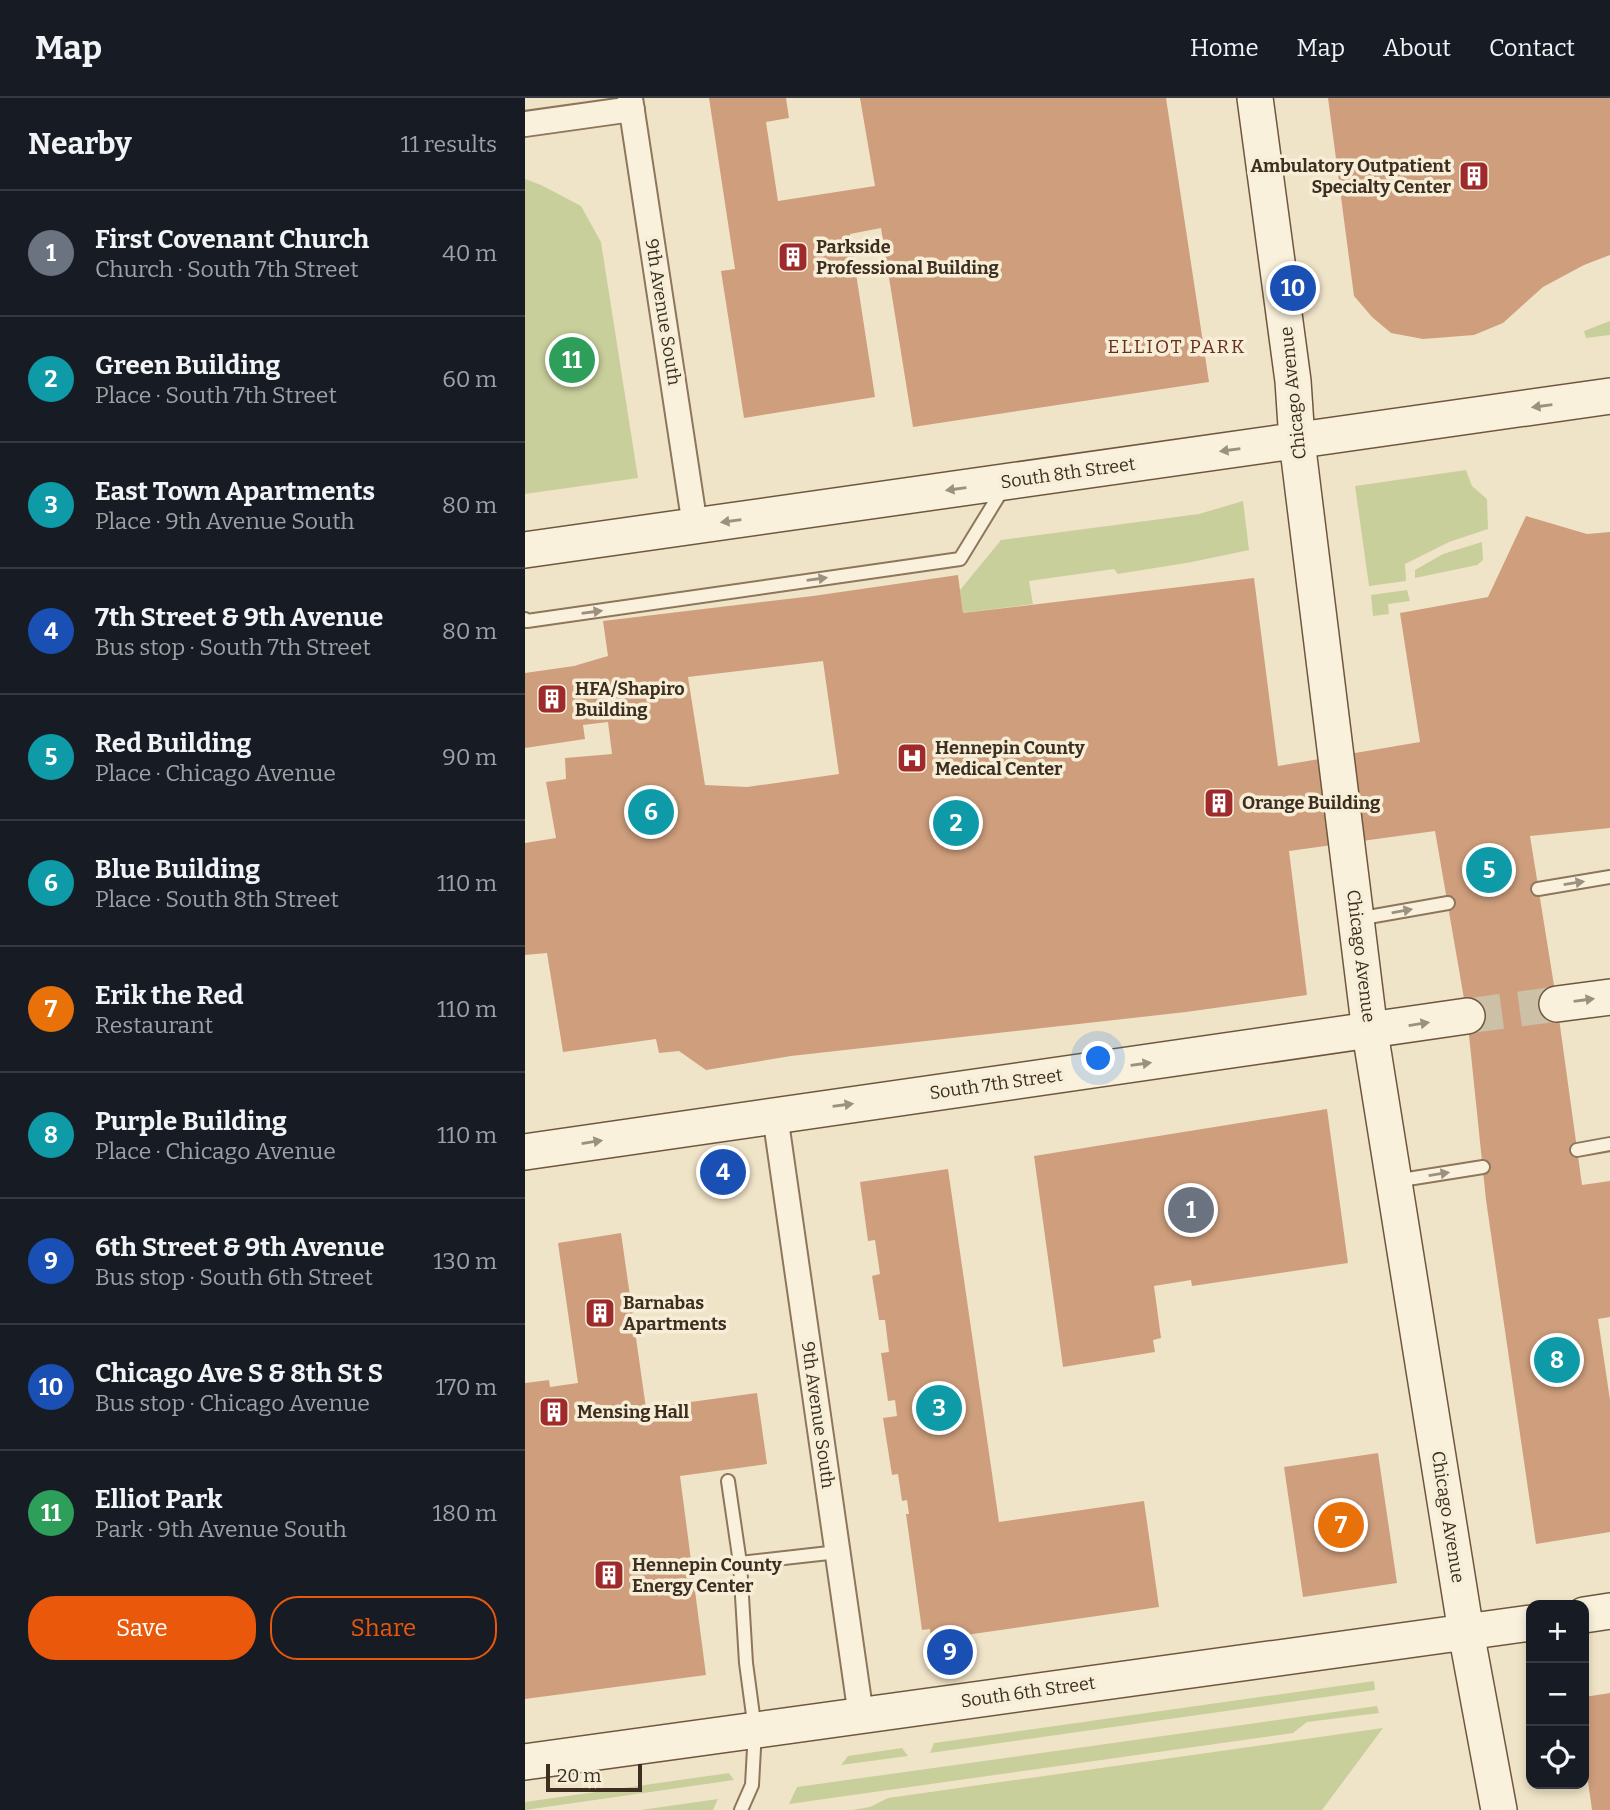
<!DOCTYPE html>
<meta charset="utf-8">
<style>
body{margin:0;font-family:Bitter,serif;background:#242831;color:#f1f3f6}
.controls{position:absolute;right:21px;bottom:21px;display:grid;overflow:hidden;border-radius:14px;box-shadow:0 4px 10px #0003}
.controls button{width:63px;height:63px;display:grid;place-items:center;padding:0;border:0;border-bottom:2px solid #363941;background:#171b24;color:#f1f3f6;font:35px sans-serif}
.scale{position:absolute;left:21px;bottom:18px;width:96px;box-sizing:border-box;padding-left:7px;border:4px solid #3d2e20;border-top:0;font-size:19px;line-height:24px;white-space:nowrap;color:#3d2e20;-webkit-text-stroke:5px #f7eed8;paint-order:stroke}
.you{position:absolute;left:574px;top:961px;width:24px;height:24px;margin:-18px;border:5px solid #fff;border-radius:50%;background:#1a73e8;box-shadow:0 0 0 10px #1a73e833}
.badge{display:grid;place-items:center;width:46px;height:46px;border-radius:50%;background:#ea580c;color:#fff;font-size:23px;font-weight:700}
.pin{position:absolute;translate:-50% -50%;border:4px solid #fff;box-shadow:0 2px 7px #0006}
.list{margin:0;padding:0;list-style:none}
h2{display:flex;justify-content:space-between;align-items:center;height:91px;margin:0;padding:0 28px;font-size:30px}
h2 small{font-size:23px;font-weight:400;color:#9ea1a6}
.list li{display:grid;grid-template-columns:46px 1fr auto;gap:21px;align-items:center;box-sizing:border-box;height:126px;padding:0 28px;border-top:2px solid #363941}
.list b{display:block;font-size:26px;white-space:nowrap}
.list p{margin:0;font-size:23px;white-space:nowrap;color:#9ea1a6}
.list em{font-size:23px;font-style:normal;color:#9ea1a6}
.actions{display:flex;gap:14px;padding:21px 28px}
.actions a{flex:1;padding:16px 0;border:2px solid #ea580c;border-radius:28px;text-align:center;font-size:24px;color:#ea580c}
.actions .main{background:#ea580c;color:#fff}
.icon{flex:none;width:38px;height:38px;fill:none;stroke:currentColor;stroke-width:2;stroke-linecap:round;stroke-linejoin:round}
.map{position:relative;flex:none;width:1085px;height:1712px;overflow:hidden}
header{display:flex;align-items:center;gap:42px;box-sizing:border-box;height:98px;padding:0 35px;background:#171b24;border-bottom:2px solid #363941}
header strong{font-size:33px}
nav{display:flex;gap:38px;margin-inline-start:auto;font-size:24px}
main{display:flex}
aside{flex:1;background:#171b24}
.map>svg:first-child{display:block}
</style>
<header>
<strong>Map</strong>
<nav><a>Home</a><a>Map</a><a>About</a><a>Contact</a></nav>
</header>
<main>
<aside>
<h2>Nearby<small>11 results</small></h2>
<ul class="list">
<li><span class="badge" style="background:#6b7280">1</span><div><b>First Covenant Church</b><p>Church · South 7th Street</p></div><em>40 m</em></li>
<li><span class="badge" style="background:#0f9aa8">2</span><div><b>Green Building</b><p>Place · South 7th Street</p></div><em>60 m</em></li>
<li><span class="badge" style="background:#0f9aa8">3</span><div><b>East Town Apartments</b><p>Place · 9th Avenue South</p></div><em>80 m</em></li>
<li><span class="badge" style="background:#1a4fb4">4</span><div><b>7th Street &amp; 9th Avenue</b><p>Bus stop · South 7th Street</p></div><em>80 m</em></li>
<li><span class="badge" style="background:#0f9aa8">5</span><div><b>Red Building</b><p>Place · Chicago Avenue</p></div><em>90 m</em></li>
<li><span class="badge" style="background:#0f9aa8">6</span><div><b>Blue Building</b><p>Place · South 8th Street</p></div><em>110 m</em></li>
<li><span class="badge" style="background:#e8710a">7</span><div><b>Erik the Red</b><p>Restaurant</p></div><em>110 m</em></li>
<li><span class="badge" style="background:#0f9aa8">8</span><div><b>Purple Building</b><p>Place · Chicago Avenue</p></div><em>110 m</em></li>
<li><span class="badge" style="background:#1a4fb4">9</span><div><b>6th Street &amp; 9th Avenue</b><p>Bus stop · South 6th Street</p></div><em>130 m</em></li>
<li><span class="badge" style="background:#1a4fb4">10</span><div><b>Chicago Ave S &amp; 8th St S</b><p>Bus stop · Chicago Avenue</p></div><em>170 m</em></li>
<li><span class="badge" style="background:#2e9e5b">11</span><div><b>Elliot Park</b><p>Park · 9th Avenue South</p></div><em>180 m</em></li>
</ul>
<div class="actions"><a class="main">Save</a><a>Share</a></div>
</aside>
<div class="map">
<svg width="1085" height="1712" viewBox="0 0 1085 1712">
<rect width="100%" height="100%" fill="#f0e4c8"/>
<!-- green -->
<path fill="#c9cf9b" d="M0,81L16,87L56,108L76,144L113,380L0,396Z
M1085,223V237L1061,240L1059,233Z
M941,372L947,388L962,401L963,431L924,444L880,466L881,483L844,488L830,388Z
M718,403L724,452L667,464L593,476L589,471L504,483L508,506L438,515L435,492L476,442L674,416Z
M957,444L958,462L952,467L890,480V472L918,456Z
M882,492L885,503L863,506L864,516L848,518L846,497Z
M849,1583L850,1592L405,1655L409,1645Z
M852,1608L854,1615L782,1624L768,1635L264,1706L272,1689Z
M858,1630L797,1712H327L345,1709L363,1700Z
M377,1650L383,1658L316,1667L323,1658Z
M204,1675L209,1682L0,1712V1704Z
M193,1701L188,1712H116Z"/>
<!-- building -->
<path fill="#cf9f7d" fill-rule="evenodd" d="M184,0H261L264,20L241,24L253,103L350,88L335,0H641L684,284L388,329L356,130L325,136L350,299L219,320L196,173L210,171Z
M803,0H1085V157L1059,167L1018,189L978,225L949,237L898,241L866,235L847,219L829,198Z
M1001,418L1062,436L1085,434V730L1005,738L1032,906L1057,1087L1085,1083V1219L1073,1221L1085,1302V1434L1011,1446L961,1102L942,918L910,733L764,753L782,897L661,914L266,958L181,972L154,953L134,955L131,941L38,954L22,855L0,857V745L31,740L21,684L41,681L40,660L87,656L83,624L58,627L60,641L0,650V575L49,568L83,558L78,523L288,498L433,477L438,515L729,480L753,668L895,644L875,515L963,499ZM298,563L314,676L222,689L180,687L163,579Z
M802,1011L823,1165L667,1188L666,1182L629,1188L636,1240L628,1242L630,1254L538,1269L509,1058Z
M423,1071L474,1424L619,1403L634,1509L406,1542L405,1531L397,1532L381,1416H384L382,1402L377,1403L373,1376L367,1377L358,1320L372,1318L370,1302L363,1303L356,1255L364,1254L360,1222H354L347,1178L355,1176L350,1142L343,1143L335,1084Z
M96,1135L121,1310L232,1295L242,1366L155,1378L181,1577L0,1601V1285L24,1282L25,1289L53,1285L33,1145Z
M853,1355L872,1485L778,1499L759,1369Z
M1085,1595V1712H1067L1059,1655V1599Z"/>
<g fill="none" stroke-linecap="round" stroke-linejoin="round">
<!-- secondary-tunnel -->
<path stroke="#ccc0a6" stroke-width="35" stroke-dasharray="35 18" stroke-linecap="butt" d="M942,918L1032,906"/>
<!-- lane casing -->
<g stroke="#8d765c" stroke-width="16">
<path id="lane" d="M0,521L2,523L435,461L479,389
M1013,791L1085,779
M832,821L923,805
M1052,1052L1085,1046
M870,1083L958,1069
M203,1383L215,1465L221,1565L230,1632L227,1687L216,1712
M215,1465L313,1454"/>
</g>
<!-- street casing -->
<g stroke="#8d765c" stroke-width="28">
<path id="street" d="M105,0L170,428
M0,26L107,11
M250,1017L336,1618"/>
</g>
<!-- secondary casing -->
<g stroke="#6f573f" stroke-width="38">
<path id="secondary" d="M730,0L768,283L772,343L845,934L941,1534L974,1712
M0,452L1085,298
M1032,906L1085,899
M0,1054L942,918
M1059,1517L1085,1513
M0,1664L1006,1525"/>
</g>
<!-- lane -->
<use href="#lane" stroke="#faf1dc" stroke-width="12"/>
<!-- street -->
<use href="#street" stroke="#faf1dc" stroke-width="24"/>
<!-- secondary -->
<use href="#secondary" stroke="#faf1dc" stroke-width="35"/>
</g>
<!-- one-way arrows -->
<defs><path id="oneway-solid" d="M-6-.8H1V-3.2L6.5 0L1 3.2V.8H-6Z" transform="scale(1.75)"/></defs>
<g fill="#9c907e">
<use href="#oneway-solid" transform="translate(1017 308) rotate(172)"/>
<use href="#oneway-solid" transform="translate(705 352) rotate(172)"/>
<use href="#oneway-solid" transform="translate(431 391) rotate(172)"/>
<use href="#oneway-solid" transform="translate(206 423) rotate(172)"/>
<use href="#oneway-solid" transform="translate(292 481) rotate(-8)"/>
<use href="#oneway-solid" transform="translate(67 514) rotate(-8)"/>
<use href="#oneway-solid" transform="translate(1049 785) rotate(-9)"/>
<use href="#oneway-solid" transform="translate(877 813) rotate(-10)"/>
<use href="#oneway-solid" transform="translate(1059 902) rotate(-8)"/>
<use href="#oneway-solid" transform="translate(894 926) rotate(-9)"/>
<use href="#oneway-solid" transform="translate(616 966) rotate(-8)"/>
<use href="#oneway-solid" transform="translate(318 1007) rotate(-8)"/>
<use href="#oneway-solid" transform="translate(67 1044) rotate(-9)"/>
<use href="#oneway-solid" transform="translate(914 1076) rotate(-9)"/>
</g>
<!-- icons -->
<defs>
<g id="building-square" transform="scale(1.575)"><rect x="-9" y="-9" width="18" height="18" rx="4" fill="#9e2a2b" stroke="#f7eed8"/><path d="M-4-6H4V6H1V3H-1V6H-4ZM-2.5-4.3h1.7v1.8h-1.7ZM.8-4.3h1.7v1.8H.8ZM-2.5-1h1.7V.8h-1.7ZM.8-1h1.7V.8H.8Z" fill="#fff"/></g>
<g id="hospital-square" transform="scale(1.575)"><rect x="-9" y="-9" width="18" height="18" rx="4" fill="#9e2a2b" stroke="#f7eed8"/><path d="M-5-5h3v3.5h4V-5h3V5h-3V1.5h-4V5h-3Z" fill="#fff"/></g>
</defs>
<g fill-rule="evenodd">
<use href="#building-square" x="949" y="78"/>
<use href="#building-square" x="268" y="159"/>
<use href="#building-square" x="27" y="601"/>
<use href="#hospital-square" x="387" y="660"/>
<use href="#building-square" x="694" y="705"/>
<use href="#building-square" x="75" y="1215"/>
<use href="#building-square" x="29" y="1314"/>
<use href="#building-square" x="84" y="1477"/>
</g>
<g text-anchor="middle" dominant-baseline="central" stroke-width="7" stroke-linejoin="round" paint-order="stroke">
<!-- poi labels -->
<g font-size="18" font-weight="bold" fill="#3d2e20" stroke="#f7eed8" text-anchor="start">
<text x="926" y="68" text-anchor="end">Ambulatory Outpatient<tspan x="926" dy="21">Specialty Center</tspan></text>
<text x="291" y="149">Parkside<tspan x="291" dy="21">Professional Building</tspan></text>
<text x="50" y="591">HFA/Shapiro<tspan x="50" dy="21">Building</tspan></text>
<text x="410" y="650">Hennepin County<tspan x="410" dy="21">Medical Center</tspan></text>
<text x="717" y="705">Orange Building</text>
<text x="98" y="1205">Barnabas<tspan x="98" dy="21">Apartments</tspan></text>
<text x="52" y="1314">Mensing Hall</text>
<text x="107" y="1467">Hennepin County<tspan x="107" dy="21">Energy Center</tspan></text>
</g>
<!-- street labels -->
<g font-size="18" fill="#3d2e20" stroke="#f7eed8">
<text transform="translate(138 214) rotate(81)">9th Avenue South</text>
<text transform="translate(768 295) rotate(-96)">Chicago Avenue</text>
<text transform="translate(543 375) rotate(-8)">South 8th Street</text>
<text transform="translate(836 858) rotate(83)">Chicago Avenue</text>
<text transform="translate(471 986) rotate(-8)">South 7th Street</text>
<text transform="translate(293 1317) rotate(82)">9th Avenue South</text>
<text transform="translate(923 1419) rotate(81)">Chicago Avenue</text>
<text transform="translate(503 1594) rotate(-8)">South 6th Street</text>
</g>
<!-- neighbourhood labels -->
<g font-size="19" letter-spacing="2" fill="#6b2e1e" stroke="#f7eed8">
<text x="652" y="248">ELLIOT PARK</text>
</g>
</g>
</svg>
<div class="controls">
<button>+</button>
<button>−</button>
<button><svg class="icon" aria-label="locate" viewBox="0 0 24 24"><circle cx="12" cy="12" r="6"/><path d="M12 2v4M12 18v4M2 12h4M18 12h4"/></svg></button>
</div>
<div class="scale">20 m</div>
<div class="you"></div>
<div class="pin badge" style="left:666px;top:1112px;background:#6b7280">1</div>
<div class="pin badge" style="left:431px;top:725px;background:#0f9aa8">2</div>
<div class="pin badge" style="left:414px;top:1310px;background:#0f9aa8">3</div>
<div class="pin badge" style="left:198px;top:1074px;background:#1a4fb4">4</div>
<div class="pin badge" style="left:964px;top:772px;background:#0f9aa8">5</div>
<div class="pin badge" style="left:126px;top:714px;background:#0f9aa8">6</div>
<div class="pin badge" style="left:816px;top:1427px;background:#e8710a">7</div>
<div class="pin badge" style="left:1032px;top:1262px;background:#0f9aa8">8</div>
<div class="pin badge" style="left:425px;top:1554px;background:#1a4fb4">9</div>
<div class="pin badge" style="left:768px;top:190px;background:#1a4fb4">10</div>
<div class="pin badge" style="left:47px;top:262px;background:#2e9e5b">11</div>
</div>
</main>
